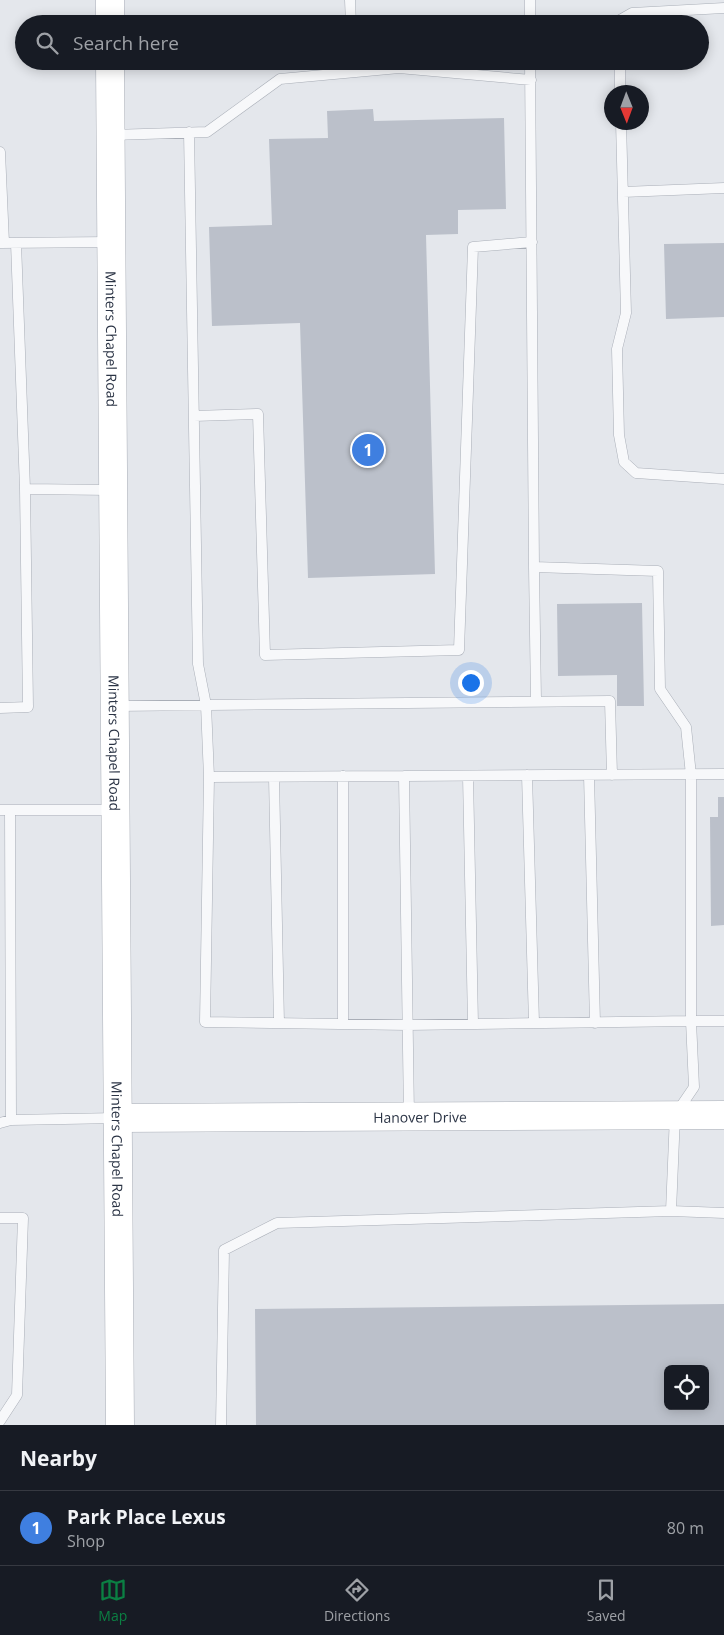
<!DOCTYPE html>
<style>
body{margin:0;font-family:"Open Sans",sans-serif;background:#242831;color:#f1f3f6}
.controls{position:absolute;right:15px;bottom:15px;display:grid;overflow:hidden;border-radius:8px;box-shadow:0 2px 12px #0003}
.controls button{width:45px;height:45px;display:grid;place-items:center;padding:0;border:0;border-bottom:1px solid #363941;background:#171b24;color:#f1f3f6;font:25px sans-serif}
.compass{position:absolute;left:604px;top:85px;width:45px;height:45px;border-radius:50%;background:#171b24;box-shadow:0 2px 12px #0003;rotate:179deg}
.you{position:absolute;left:470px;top:682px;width:18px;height:18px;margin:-12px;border:4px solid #fff;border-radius:50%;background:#1a73e8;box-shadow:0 0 0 8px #1a73e833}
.badge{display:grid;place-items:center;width:32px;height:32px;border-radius:50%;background:#0b8043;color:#fff;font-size:16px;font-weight:700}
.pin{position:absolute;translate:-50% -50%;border:2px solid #fff;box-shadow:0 1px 5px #0006}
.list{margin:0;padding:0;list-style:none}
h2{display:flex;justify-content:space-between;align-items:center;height:65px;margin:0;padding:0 20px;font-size:21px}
h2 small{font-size:16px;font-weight:400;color:#9ea1a6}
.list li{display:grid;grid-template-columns:32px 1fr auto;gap:15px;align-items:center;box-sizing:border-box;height:75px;padding:0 20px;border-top:1px solid #363941}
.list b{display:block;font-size:19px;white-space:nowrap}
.list p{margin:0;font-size:16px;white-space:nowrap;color:#9ea1a6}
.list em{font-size:16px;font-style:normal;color:#9ea1a6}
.icon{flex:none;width:28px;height:28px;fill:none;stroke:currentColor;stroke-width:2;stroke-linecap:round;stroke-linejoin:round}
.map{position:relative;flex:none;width:724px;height:1425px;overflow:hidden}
.search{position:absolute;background:#171b24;box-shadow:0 2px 12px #0003;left:15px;right:15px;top:15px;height:55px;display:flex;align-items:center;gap:12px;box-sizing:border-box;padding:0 18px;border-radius:28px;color:#9ea1a6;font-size:19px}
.sheet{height:140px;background:#171b24}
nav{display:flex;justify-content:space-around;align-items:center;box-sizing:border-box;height:70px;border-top:1px solid #363941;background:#171b24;font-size:14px;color:#9ea1a6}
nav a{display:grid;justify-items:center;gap:2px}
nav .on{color:#0b8043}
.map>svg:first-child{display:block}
</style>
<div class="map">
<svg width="724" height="1425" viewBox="0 0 724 1425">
<rect width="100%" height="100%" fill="#e4e7ec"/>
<!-- building -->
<path fill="#bbc0ca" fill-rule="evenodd" d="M373,109L374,121L504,118L506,209L458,210V234L426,235L435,574L308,578L300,323L212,326L209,227L272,225L269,139L328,138L327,111Z
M724,243V317L666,319L664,244Z
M642,603L644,706H617V675L558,676L557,604Z
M718,797H724V925L711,926L710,817H718Z
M724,1304V1425H256L255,1309ZM668,1369H705V1406H668Z"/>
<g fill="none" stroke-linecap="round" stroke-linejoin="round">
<!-- lane casing -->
<g stroke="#a9aeb7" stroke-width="11">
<path id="lane" d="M350,0L351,24
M530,0V24
M618,24V21L632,13L724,8
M352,61V72
M530,61L534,567
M620,61V92
M621,122L626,313L617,349L619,435L624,462L636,473L724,479
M189,132L198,664L206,705L209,777
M112,135L207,132L280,79L399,68L531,80
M0,152L4,243
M623,192L724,188
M0,243L111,242
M194,416L258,414L265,655L459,650L473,247L532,242
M25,489L111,490
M115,706L610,701L612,775
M0,708L28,707L25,489L16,243
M527,775L534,1023
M589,775L595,1023
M343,776V1024
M404,776L209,777L205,1022L408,1025L691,1021V775L686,727L660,689L658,571L534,567L536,701
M468,776L473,1024
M274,777L279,1023
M0,810H114
M10,810L11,1120
M409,1116L404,776L724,774
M0,1123L11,1120L117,1118
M671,1211L724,1213
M0,1218H23L17,1395L0,1421
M221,1425L224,1250L277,1223L671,1211L675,1115L694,1087L691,1021H724"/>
</g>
<!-- secondary casing -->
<g stroke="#a9aeb7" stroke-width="29">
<g id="secondary">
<path d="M110,0V24"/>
<path id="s1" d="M110,61L120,1425"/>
<path id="s2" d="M118,1118L724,1115"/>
</g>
</g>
<!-- lane -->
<use href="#lane" stroke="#f7f8fa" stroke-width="10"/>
<!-- secondary -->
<use href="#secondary" stroke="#fff" stroke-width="28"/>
</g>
<g text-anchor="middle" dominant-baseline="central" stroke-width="4" stroke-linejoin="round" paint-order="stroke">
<!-- street labels -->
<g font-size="14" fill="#2b3445" stroke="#f4f6f9">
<text stroke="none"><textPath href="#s1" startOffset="278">Minters Chapel Road</textPath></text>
<text stroke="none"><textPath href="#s1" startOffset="682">Minters Chapel Road</textPath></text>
<text stroke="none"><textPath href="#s2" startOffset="302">Hanover Drive</textPath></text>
<text stroke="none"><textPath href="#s1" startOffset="1088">Minters Chapel Road</textPath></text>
</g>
</g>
</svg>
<div class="controls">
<button><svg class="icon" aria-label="locate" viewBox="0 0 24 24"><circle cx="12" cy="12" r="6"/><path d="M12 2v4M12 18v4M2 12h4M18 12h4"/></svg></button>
</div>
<svg class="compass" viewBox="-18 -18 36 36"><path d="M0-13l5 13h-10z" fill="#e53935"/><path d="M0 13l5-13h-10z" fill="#9ea1a6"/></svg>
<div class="you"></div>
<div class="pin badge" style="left:368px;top:450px;background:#3f7fe0">1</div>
<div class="search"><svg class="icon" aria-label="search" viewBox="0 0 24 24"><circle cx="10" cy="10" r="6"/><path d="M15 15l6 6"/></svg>Search here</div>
</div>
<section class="sheet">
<h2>Nearby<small></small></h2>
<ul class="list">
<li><span class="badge" style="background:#3f7fe0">1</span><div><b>Park Place Lexus</b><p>Shop</p></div><em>80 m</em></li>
</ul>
</section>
<nav>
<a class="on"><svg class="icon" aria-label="map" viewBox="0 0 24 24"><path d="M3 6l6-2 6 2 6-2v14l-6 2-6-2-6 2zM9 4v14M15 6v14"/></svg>Map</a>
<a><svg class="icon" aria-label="directions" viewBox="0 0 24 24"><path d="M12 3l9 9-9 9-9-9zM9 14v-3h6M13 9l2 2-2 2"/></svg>Directions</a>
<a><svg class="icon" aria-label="saved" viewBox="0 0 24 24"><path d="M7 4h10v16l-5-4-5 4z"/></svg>Saved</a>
</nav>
